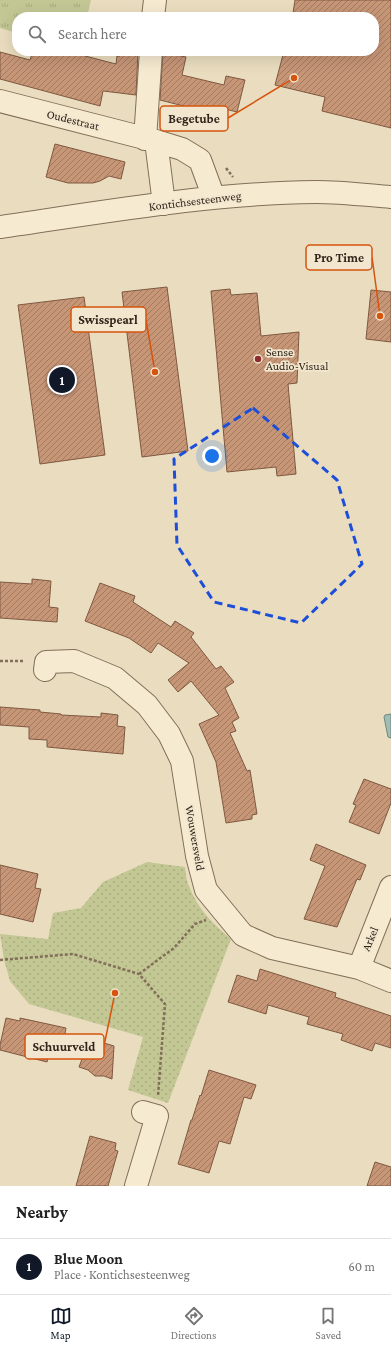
<!DOCTYPE html>
<meta charset="utf-8">
<style>
body{margin:0;font-family:"Crimson Pro",serif;background:#f2f2f2;color:#222}
.you{position:absolute;left:212px;top:456px;width:14px;height:14px;margin:-10px;border:3px solid #fff;border-radius:50%;background:#1a73e8;box-shadow:0 0 0 6px #1a73e833}
.badge{display:grid;place-items:center;width:26px;height:26px;border-radius:50%;background:#111827;color:#fff;font-size:13px;font-weight:700}
.pin{position:absolute;translate:-50% -50%;border:2px solid #fff;box-shadow:0 1px 4px #0006}
.list{margin:0;padding:0;list-style:none}
h2{display:flex;justify-content:space-between;align-items:center;height:52px;margin:0;padding:0 16px;font-size:17px}
h2 small{font-size:13px;font-weight:400;color:#767676}
.list li{display:grid;grid-template-columns:26px 1fr auto;gap:12px;align-items:center;box-sizing:border-box;height:56px;padding:0 16px;border-top:1px solid #e0e0e0}
.list b{display:block;font-size:15px;white-space:nowrap}
.list p{margin:0;font-size:13px;white-space:nowrap;color:#767676}
.list em{font-size:13px;font-style:normal;color:#767676}
.icon{flex:none;width:22px;height:22px;fill:none;stroke:currentColor;stroke-width:2;stroke-linecap:round;stroke-linejoin:round}
.map{position:relative;flex:none;width:391px;height:1186px;overflow:hidden}
.search{position:absolute;background:#fff;box-shadow:0 4px 16px #0002;left:12px;right:12px;top:12px;height:44px;display:flex;align-items:center;gap:10px;box-sizing:border-box;padding:0 14px;border-radius:16px;color:#767676;font-size:15px}
.sheet{height:108px;background:#fff}
nav{display:flex;justify-content:space-around;align-items:center;box-sizing:border-box;height:56px;border-top:1px solid #e0e0e0;background:#fff;font-size:11px;color:#767676}
nav a{display:grid;justify-items:center;gap:2px}
nav .on{color:#111827}
.map>svg:first-child{display:block}
</style>
<div class="map">
<svg width="391" height="1186" viewBox="0 0 391 1186">
<defs>
<pattern id="grass-tufts" width="24" height="20" patternUnits="userSpaceOnUse"><rect width="24" height="20" fill="#c2c794"/><path d="M3 7l-1-3M5 7V3M7 7l1-3M15 17l-1-3M17 17v-4M19 17l1-3" fill="none" stroke="#a7ab7f"/></pattern>
<pattern id="park-dots" width="8" height="8" patternUnits="userSpaceOnUse"><rect width="8" height="8" fill="#c2c794"/><path d="M2 2h.1M6 6h.1" fill="none" stroke="#a7ab7f" stroke-width="1.8" stroke-linecap="round"/></pattern>
<pattern id="building-hatch" width="6" height="6" patternUnits="userSpaceOnUse"><rect width="6" height="6" fill="#c79677"/><path d="M-1 1l2-2M0 6l6-6M5 7l2-2" fill="none" stroke="#a27a61"/></pattern>
</defs>
<rect width="100%" height="100%" fill="#eaddbf"/>
<!-- grass -->
<path fill="url(#grass-tufts)" d="M0,0H91L87,17H17V33L0,28Z"/>
<!-- park -->
<path fill="url(#park-dots)" d="M147,862L185,867C186,873 186,880 189,886C197,908 213,924 231,939L168,1103L128,1090L143,1037L29,1004L10,981L4,960L0,934L48,939L53,913L81,908L103,882Z"/>
<!-- water -->
<path fill="#a2bdb4" stroke="#6a8981" d="M391,714V738L388,737L384,717L385,715Z"/>
<!-- building -->
<path fill="url(#building-hatch)" stroke="#7f5840" d="M295,0H391V128L322,111L325,97L275,85L284,51H374V17H308L293,13Z
M33,51H66L116,64L117,56H120L121,51H138L136,95L103,91L100,106L0,79V52L30,60Z
M163,51H171V54L186,57L182,75L224,85L226,76L245,80L237,112L213,106L211,113L160,100Z
M55,144L125,162L121,179L109,176L100,181L93,183H68L46,177Z
M167,287L188,451L142,457L122,292Z
M230,289L231,295L257,293L261,336L299,332L297,383L288,384L296,474L277,476L276,467L227,472L211,291Z
M371,290L391,292V342L366,339Z
M84,297L105,455L40,464L18,305Z
M32,579L51,581L49,607L58,608L57,622L0,618V582L32,584Z
M100,583L135,596L133,602L171,627L175,621L194,633L191,637L216,669L221,666L234,682L225,688L239,718L232,722L236,731L230,733L247,771L250,770L257,814L252,815V819L226,823L216,762L199,724L219,715L191,681L178,692L168,680L189,663L158,643L151,653L129,638L85,621Z
M0,707L40,710V712L61,714V715L101,717V713L118,715L117,726L125,727L123,754L47,747V740L29,739V727L0,725Z
M364,779L391,789V803L379,834L349,822L356,805L353,804Z
M316,844L366,865L360,880L357,879L337,927L304,919L325,866L310,860Z
M0,865L38,874L35,888L41,889L33,922L0,914Z
M260,969L336,993L335,997L391,1016V1048L375,1043L372,1051L341,1040L343,1034L307,1024L309,1017L268,1005L266,1014L228,1002L237,975L257,981Z
M6,1018L20,1021V1018L66,1028L64,1039L91,1049L97,1041L114,1046L112,1079L104,1076H95L88,1070L79,1067L82,1059L50,1051L47,1062L0,1050V1045Z
M209,1070L256,1085L251,1099L244,1097L230,1144L219,1141L209,1173L178,1164L191,1120H192L200,1095L201,1096Z
M90,1136L116,1143L115,1150L118,1151L108,1186H76Z
M375,1162L391,1167V1186H367Z"/>
<g fill="none" stroke-linecap="round" stroke-linejoin="round">
<!-- minor casing -->
<g stroke="#826e59" stroke-width="24">
<path id="minor" d="M153,17L155,0
M0,101L156,141L182,149L200,160L214,198
M145,139L151,51
M156,141L164,204
M0,227C104,212 210,193 316,192C340,192 366,195 391,197
M45,670L46,662L74,661L115,678L147,705L169,734L182,761L197,856L206,890L243,935L272,948L359,968L391,981
M359,968L391,887
M136,1186L157,1116L143,1112"/>
</g>
<!-- path -->
<path stroke="#826e59" stroke-width="2.5" stroke-dasharray="3 2" stroke-linecap="butt" d="M226,168L233,177
M0,661H25
M0,960L73,954L139,974L165,1004L158,1096
M139,974L174,948L195,924L206,920"/>
<!-- minor -->
<use href="#minor" stroke="#f6ead1" stroke-width="22"/>
</g>
<!-- marked area -->
<path fill="none" stroke="#1d4ed8" stroke-width="3" stroke-dasharray="8 5" stroke-linejoin="round" d="M253,408L337,480L362,564L301,623L214,602L177,545L174,459Z"/>
<!-- markers -->
<circle fill="#8d2c2f" stroke="#f2e7ce" stroke-width="1.5" cx="258" cy="359" r="4"/>
<g text-anchor="middle" dominant-baseline="central" stroke-width="3.5" stroke-linejoin="round" paint-order="stroke">
<!-- street labels -->
<g font-size="12" fill="#32261c" stroke="#f2e7ce">
<text transform="translate(73 120) rotate(14)">Oudestraat</text>
<text transform="translate(195 201) rotate(-7)">Kontichsesteenweg</text>
<text transform="translate(195 838) rotate(80)">Wouwersveld</text>
<text transform="translate(370 939) rotate(-68)">Arkel</text>
</g>
<!-- poi labels -->
<g font-size="12" fill="#32261c" stroke="#f2e7ce" text-anchor="start">
<text x="266" y="352">Sense<tspan x="266" dy="14">Audio-Visual</tspan></text>
</g>
</g>
<!-- callouts -->
<path fill="none" stroke="#d6540e" stroke-width="1.5" d="M294 78L228 118M380 316L372 257M155 372L146 320M115 993L104 1046"/>
<g fill="#d6540e" stroke="#f2e7ce" stroke-width="1.5">
<circle cx="294" cy="78" r="4"/>
<circle cx="380" cy="316" r="4"/>
<circle cx="155" cy="372" r="4"/>
<circle cx="115" cy="993" r="4"/>
</g>
<g fill="#f2e7ce" stroke="#d6540e" stroke-width="1.5">
<rect x="160" y="106" width="68" height="25" rx="4"/>
<rect x="306" y="245" width="66" height="25" rx="4"/>
<rect x="71" y="307" width="75" height="25" rx="4"/>
<rect x="25" y="1034" width="79" height="25" rx="4"/>
</g>
<g font-size="13" text-anchor="middle" font-weight="bold" fill="#32261c">
<text x="194" y="123">Begetube</text>
<text x="339" y="262">Pro Time</text>
<text x="108" y="324">Swisspearl</text>
<text x="64" y="1051">Schuurveld</text>
</g>
</svg>
<div class="you"></div>
<div class="pin badge" style="left:62px;top:380px">1</div>
<div class="search"><svg class="icon" aria-label="search" viewBox="0 0 24 24"><circle cx="10" cy="10" r="6"/><path d="M15 15l6 6"/></svg>Search here</div>
</div>
<section class="sheet">
<h2>Nearby<small></small></h2>
<ul class="list">
<li><span class="badge">1</span><div><b>Blue Moon</b><p>Place · Kontichsesteenweg</p></div><em>60 m</em></li>
</ul>
</section>
<nav>
<a class="on"><svg class="icon" aria-label="map" viewBox="0 0 24 24"><path d="M3 6l6-2 6 2 6-2v14l-6 2-6-2-6 2zM9 4v14M15 6v14"/></svg>Map</a>
<a><svg class="icon" aria-label="directions" viewBox="0 0 24 24"><path d="M12 3l9 9-9 9-9-9zM9 14v-3h6M13 9l2 2-2 2"/></svg>Directions</a>
<a><svg class="icon" aria-label="saved" viewBox="0 0 24 24"><path d="M7 4h10v16l-5-4-5 4z"/></svg>Saved</a>
</nav>
